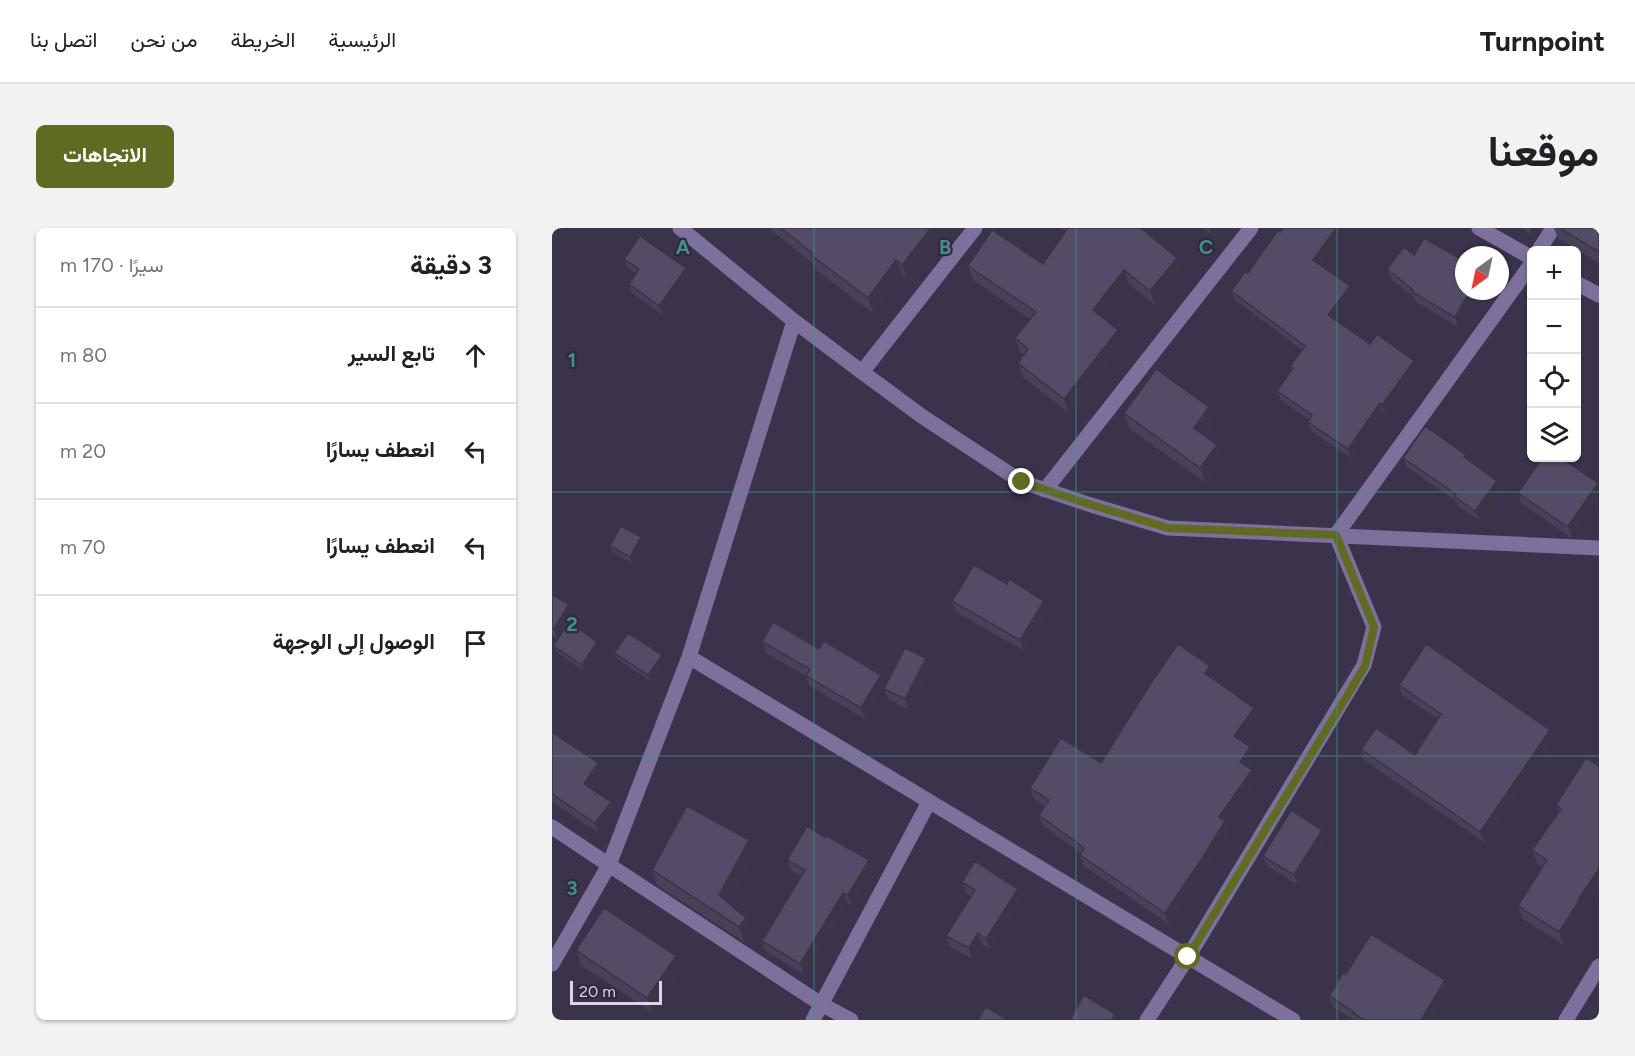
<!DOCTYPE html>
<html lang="ar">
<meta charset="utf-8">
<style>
body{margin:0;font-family:Figtree,Vazirmatn,sans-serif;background:#f2f2f2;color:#202124;direction:rtl}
.controls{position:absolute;right:18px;top:18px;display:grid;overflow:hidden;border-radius:9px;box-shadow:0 2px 4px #0004}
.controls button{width:54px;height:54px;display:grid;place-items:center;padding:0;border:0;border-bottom:2px solid #e0e0e0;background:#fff;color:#202124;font:30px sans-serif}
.compass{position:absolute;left:903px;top:18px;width:54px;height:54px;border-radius:50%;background:#fff;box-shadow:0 2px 4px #0004;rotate:213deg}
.scale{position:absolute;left:18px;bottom:15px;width:92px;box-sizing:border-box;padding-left:6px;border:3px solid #dbd7e7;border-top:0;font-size:16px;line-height:21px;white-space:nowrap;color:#dbd7e7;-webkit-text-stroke:4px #302941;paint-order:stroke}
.stop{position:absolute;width:18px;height:18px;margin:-14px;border:4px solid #5d6c22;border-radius:50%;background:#fff}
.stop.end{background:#5d6c22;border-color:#fff;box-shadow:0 2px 6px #0008}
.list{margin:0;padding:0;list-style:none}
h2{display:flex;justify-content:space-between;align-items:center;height:78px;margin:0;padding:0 24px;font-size:26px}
h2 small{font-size:20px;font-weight:400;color:#757577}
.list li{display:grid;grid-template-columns:39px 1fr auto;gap:18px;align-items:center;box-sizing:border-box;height:96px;padding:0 24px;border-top:2px solid #e0e0e0}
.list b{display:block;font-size:22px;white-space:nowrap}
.list em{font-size:20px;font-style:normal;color:#757577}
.icon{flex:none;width:33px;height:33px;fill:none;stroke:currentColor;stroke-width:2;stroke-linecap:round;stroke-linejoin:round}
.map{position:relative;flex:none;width:1047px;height:792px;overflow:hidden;direction:ltr;border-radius:9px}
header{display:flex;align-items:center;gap:36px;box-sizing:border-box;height:84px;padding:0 30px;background:#fff;border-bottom:2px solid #e0e0e0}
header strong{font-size:28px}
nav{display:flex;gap:33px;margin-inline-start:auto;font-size:21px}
.intro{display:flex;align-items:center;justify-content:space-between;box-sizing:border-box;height:144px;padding:0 36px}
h1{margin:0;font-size:42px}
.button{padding:15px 27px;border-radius:9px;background:#5d6c22;color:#fff;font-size:21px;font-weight:700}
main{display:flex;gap:36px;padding:0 36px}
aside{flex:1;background:#fff;border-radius:9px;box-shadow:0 2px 4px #0004}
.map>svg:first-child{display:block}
</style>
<header>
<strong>Turnpoint</strong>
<nav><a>الرئيسية</a><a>الخريطة</a><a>من نحن</a><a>اتصل بنا</a></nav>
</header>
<div class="intro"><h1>موقعنا</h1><a class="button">الاتجاهات</a></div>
<main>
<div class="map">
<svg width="1047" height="792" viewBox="0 0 1047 792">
<rect width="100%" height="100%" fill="#3a334b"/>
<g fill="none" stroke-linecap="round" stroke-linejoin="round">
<!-- minor -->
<path stroke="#7d709c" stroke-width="15" d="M128,0L242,93L310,144L371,189L470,254L539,277L616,300L1047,320
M927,0L980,30
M987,22L1001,0
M1024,55L1047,67
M310,144L423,0
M493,262L699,0
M137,429L741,792
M0,599L57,637L137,429L242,93
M0,736L57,637L269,776L299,792
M261,792L377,574
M595,792L636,729L812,437L822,399L784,307L980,35
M1014,792L1047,738"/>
</g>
<!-- wall -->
<path fill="#484158" d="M217,0H396L355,51L350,46L321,85L264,42L262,37Z
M509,0H589L625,30L630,44L603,77L577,56L550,90L566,102L571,115L517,185L471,149L466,135L472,127L468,124L463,110L478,91L421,52L416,38L491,36L514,3Z
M651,0H666L660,7Z
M731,0H794L768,37L801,67L783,92L818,116L862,133L865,142L833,186L831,184L799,230L759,203L756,194L757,192L729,172L725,163L740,142L738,138L750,122L683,72L679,63L696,45Z
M970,0H984L980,6Z
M1002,0H1047V35L1006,10Z
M862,27L912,63H927L906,99L864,74L862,69L839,51L835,41Z
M72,31L137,50L111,87L80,65L77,56L84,46L76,40Z
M572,185L663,194L653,208L665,217L671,232L654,255L578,201Z
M851,230L916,232L949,262L927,292L906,278L904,273L855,239Z
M1009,230L1020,309H1018L969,275L966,265Z
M89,309L92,314L80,335L60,324L58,318Z
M455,356L492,373L496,384L472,423L404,384L400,373Z
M0,367L21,387L13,400L47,419L32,443L3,423L1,418L5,411L0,408Z
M210,414L267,421L329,447L333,458L313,491L258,458L254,448L214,425Z
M62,425L112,433L98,453L64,430Z
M374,430L378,441L357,482L336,471L332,461Z
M658,438L662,449L661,450L706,491L690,513L702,530L696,539L700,542L704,553L674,596L677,604L655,640L617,696L532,638L528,627L529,625L491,598L487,587L493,578L482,571L478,560L549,535Z
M912,441L913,444L1002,512L932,614L812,532L809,521L863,527L886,491L850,467L847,457Z
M0,504L50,546L40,561L59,574L62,584L47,605L0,574Z
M1047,538L1032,682L1033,684L1012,717L971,691L966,678L990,639L985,635L980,622L1006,584L1004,577Z
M274,610L317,632L320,643L300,678L295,675L252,747L214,723L210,713L249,648L239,642L235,632Z
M197,612L202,627L176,674L200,705L192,714L105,657L100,642Z
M773,613L746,657L715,638L711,628Z
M410,654L466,661L470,671L438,721L430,716L420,731L398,719L394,708L419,668L414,665Z
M24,722L129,743L101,785L29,737Z
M794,746L897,763L879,792H802L781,779L777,768Z"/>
<!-- shaded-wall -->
<path fill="#3b3547" d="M379,0H396L355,51L350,37Z
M657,0H666L660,7Z
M784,0H794L765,41L761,32Z
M978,0H984L980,6Z
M625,30L630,44L603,77L598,63Z
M344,32L350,46L321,85L316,70Z
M134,40L137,50L111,87L107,78Z
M572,42L577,56L546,96L541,82Z
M798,58L801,67L780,96L776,87Z
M918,63H927L906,99L903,89Z
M566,102L571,115L517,185L512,171Z
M862,133L865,142L833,186L830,177Z
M828,175L831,184L799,230L796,221Z
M657,179L663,194L647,215L642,200Z
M665,217L671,232L654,255L648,240Z
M945,253L949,262L927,292L923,283Z
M1046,255L1047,271L1020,309L1016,298Z
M89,309L92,314L80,335L78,329Z
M492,373L496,384L472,423L468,412Z
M17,376L21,387L6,412L2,401Z
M45,414L47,419L32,443L30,437Z
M110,427L112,433L98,453L96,447Z
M374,430L378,441L357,482L353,471Z
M658,438L662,449L657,456L653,445Z
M329,447L333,458L313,491L309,480Z
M702,480L706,491L686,519L682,508Z
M998,502L1002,512L932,614L928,604Z
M698,519L702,530L692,544L688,534Z
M46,535L50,546L36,566L32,556Z
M700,542L704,553L674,596L677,604L655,640L617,696L613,685L667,589Z
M59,574L62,584L47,605L43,595Z
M770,602L773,613L746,657L742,647Z
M197,612L202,627L172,681L167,667Z
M317,632L320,643L300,678L296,667Z
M1047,641V661L1032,682L1033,684L1012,717L1007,704L1027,670Z
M466,661L470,671L438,721L434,711Z
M291,665L295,675L252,747L248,736Z
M194,690L200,705L192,714L187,699Z
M426,705L430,716L420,731L417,720Z
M124,728L129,743L101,785L95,770Z
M893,752L897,763L879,792H869Z
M563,786L566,792H560Z"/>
<!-- building -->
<path fill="#544c66" stroke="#3b3547" stroke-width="1.5" d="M229,0H379L350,37L344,32L316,70L259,27L260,25Z
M516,0H589L625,30L598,63L572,42L541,82L566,102L512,171L466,135L476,121L463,110L484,84L416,38L440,2L491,36Z
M731,0H784L761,32L798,58L776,87L818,116L825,106L862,133L830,177L828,175L796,221L756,194L760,187L725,163L741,140L738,138L753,118L679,63L693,44L696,45L726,2L728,4Z
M1008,0H1047V24Z
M88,8L134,40L107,78L77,56L87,41L72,31Z
M872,10L912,33V63H918L903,89L860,64L861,62L835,41L852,19L862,27Z
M604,141L657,179L642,200L665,217L648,240L572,185Z
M873,198L914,227L912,229L945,253L923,283L903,269L904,266L851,230Z
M990,230H1009L1046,255L1016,298H1014L966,265Z
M69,298L89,309L78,329L58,318Z
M422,337L455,356L457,351L492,373L468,412L400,373Z
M0,367L17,376L2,401L0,400Z
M17,394L45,414L30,437L1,418Z
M221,394L267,421L272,413L329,447L309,480L254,448L258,441L210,414Z
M76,405L110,427L96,447L62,425Z
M626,416L658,438L653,445L702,480L682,508L698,519L688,534L700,542L667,589L673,593L651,629L613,685L528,627L532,620L487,587L497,572L478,560L509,510L549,535L597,458Z
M874,416L912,441L911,442L998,502L928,604L809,521L824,500L863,527L889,486L847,457Z
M353,420L374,430L353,471L332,461Z
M0,504L46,535L32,556L59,574L43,595L0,566Z
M1034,530L1047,538V641L1027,670L1028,671L1007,704L966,678L995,632L980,622L1009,581L1004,577Z
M135,578L197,612L167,667L194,690L187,699L100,642Z
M739,582L770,602L742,647L711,628Z
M255,598L274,610L275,608L317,632L296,667L291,665L248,736L210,713L253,642L235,632Z
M423,633L466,661L434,711L426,705L417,720L394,708L423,662L410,654Z
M52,680L124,728L95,770L24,722Z
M819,706L893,752L869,792H812L801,785L802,784L777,768L791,745L794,746Z
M532,767L563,786L560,792H518Z
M434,779L456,792H426Z"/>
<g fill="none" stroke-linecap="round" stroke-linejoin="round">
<!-- route -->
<path stroke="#5d6c22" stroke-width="8" d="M470,254L540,277L616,300L784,307L822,399L813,438L636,729"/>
</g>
<!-- grid -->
<path fill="none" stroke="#428e8c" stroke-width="1.5" stroke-opacity="0.55" d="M262,0V792M524,0V792M785,0V792M0,264H1047M0,528H1047"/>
<g font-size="20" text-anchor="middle" font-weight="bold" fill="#428e8c" stroke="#302941" stroke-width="4.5" stroke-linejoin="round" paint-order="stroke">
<text x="131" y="26">A</text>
<text x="393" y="26">B</text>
<text x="654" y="26">C</text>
<text x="20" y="139">1</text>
<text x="20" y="403">2</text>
<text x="20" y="667">3</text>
</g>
</svg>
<div class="controls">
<button>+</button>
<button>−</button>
<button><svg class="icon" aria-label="locate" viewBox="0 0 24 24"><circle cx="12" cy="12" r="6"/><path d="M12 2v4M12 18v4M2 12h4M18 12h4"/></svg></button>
<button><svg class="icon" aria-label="layers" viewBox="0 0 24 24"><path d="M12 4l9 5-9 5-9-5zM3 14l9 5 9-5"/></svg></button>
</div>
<svg class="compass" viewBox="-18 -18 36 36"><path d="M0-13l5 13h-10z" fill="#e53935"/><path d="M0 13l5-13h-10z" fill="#757577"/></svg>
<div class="scale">20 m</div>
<div class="stop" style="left:636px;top:729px"></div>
<div class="stop end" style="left:470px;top:254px"></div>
</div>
<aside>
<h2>3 دقيقة<small>سيرًا · 170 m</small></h2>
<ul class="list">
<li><svg class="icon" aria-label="ahead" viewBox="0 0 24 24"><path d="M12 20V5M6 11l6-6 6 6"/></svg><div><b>تابع السير</b></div><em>80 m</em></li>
<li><svg class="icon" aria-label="left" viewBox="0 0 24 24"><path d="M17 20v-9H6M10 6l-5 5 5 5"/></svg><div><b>انعطف يسارًا</b></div><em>20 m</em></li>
<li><svg class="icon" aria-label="left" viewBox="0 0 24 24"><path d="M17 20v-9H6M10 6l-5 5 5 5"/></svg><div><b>انعطف يسارًا</b></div><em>70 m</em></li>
<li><svg class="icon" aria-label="arrive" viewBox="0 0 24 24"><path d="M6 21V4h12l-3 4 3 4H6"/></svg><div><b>الوصول إلى الوجهة</b></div></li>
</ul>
</aside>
</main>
